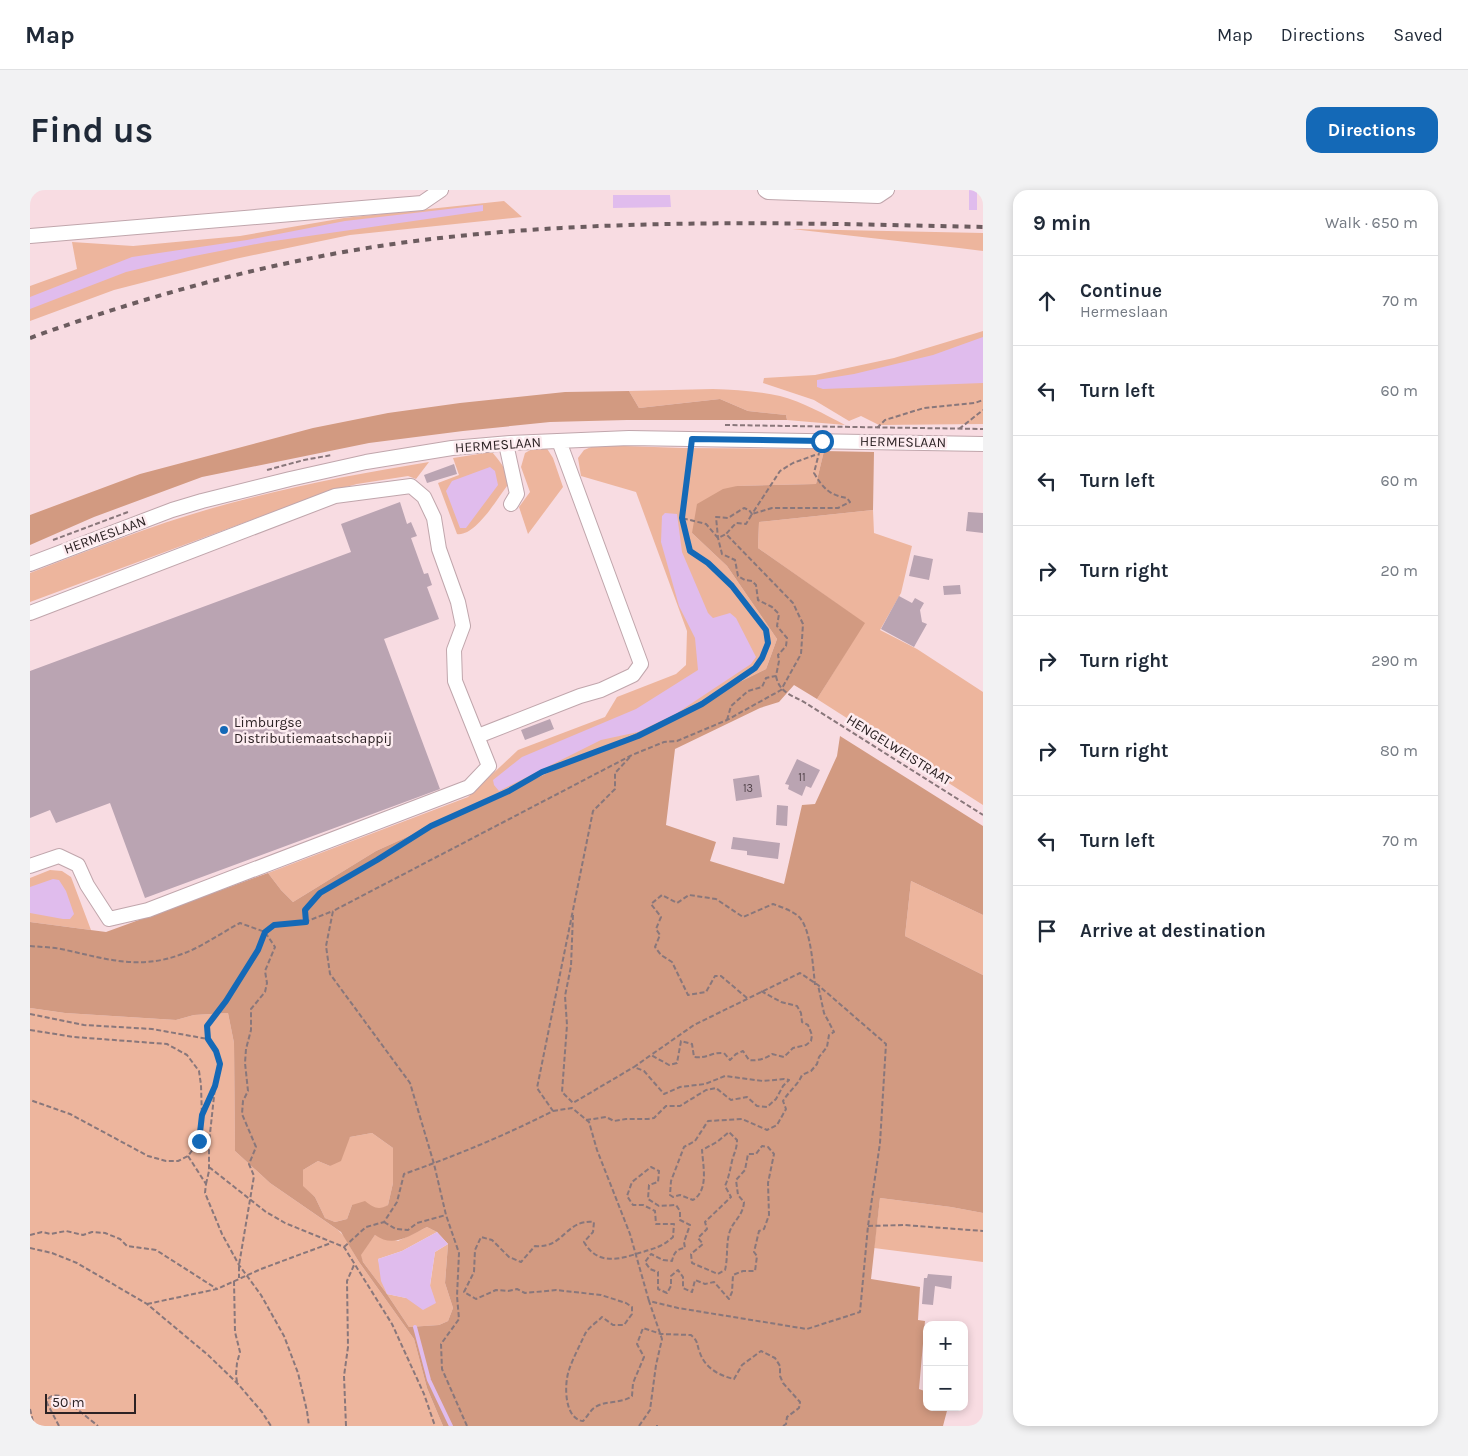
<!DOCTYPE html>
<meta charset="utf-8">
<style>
body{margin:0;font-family:Karla,sans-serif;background:#f2f2f3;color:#1f2937}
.controls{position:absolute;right:15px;bottom:15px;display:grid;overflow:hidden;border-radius:10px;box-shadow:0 2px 8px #0003}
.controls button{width:45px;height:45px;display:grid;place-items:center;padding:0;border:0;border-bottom:1px solid #e0e1e3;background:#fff;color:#1f2937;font:25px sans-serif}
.scale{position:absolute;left:15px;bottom:12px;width:91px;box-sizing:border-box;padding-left:5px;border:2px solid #2c2224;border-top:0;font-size:14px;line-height:18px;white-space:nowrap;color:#2c2224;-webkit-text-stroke:4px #fdecf0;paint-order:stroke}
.stop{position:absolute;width:15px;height:15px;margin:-11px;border:4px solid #1469b7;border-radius:50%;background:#fff}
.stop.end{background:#1469b7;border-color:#fff;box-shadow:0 1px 5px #0008}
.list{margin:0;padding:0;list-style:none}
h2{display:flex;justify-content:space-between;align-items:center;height:65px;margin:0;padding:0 20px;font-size:21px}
h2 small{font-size:16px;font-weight:400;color:#747a83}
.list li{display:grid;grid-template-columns:32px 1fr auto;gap:15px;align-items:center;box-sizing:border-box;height:90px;padding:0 20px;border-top:1px solid #e0e1e3}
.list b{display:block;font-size:19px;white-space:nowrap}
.list p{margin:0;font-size:16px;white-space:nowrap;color:#747a83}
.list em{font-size:16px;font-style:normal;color:#747a83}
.icon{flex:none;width:28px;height:28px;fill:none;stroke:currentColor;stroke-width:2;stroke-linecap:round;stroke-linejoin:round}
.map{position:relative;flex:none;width:953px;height:1236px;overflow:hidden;border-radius:15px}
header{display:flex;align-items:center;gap:30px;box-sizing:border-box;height:70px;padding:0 25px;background:#fff;border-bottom:1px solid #e0e1e3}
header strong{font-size:24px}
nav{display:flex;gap:28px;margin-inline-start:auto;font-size:18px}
.intro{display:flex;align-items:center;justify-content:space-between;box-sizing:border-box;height:120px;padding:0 30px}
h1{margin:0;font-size:35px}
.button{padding:12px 22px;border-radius:15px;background:#1469b7;color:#fff;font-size:18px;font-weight:700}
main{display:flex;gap:30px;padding:0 30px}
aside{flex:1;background:#fff;border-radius:15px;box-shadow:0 2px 8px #0003}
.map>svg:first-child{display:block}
</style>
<header>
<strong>Map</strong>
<nav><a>Map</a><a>Directions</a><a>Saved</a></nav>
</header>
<div class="intro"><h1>Find us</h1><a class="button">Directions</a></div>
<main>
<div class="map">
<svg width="953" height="1236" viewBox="0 0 953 1236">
<rect width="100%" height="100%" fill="#f8dce2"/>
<!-- green -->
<path fill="#edb59d" d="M474,11L492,27L320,45L205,69L84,100L0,131V96L47,79L42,52L103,56L210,46L314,28Z
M762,39L953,43V61L929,58Z
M953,141V234L849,235L831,226L819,231L784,210L733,193L734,188L785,185L864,168Z
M683,199C705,200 728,201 750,206C773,212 794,224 815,235L757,230L756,225L718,221L690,209L609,218L599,201Z
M566,255L653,258L786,259L794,261L786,294L707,296L662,343L697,376L747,449L736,479L608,542L346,661L263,712L251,700L238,683L438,607L488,560L575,527L587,507L646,484L656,475L657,441L606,302L551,286L548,268L554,260Z
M516,257L523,268L533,297L498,344L489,317L500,302L491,277L495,263L504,258Z
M462,262C471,273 479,281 477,296C467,309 445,347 427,344L408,293L429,285L423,268Z
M399,272L386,289L378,286L327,294L297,302L0,412V383C65,358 130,332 197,314C263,296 331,283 399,272Z
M843,320L844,343L882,356L871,403L850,440L887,459L953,502V615L787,509L834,433L728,358L729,332Z
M20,680L32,681L41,687L61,740L0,732V688Z
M881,691L953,725V785L875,746Z
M0,818L35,823L146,830L164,825L198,823L204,853L205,961L240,993L308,1040L314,1046L329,1072L384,1149L397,1198L413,1236H0Z
M342,943L363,958V993L358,1015L352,1019L322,1015L317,1029L305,1032L295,1028L285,1007L273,997V980L288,971L300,976L320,947Z
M850,1008L921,1017L953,1023V1072L844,1058Z
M397,1037L407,1042L372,1061L348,1069L357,1104L376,1108L400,1096L405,1062L418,1054L415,1093L423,1118L418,1131L409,1135L379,1137L357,1104L333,1072L330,1065L345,1045L368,1051Z"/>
<!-- forest -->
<path fill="#d29a81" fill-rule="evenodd" d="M599,201L609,218L690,209L718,221L756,225L757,230H597L520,232L433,241L339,253L172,287L64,327L0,355V325L110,284L283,238L358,223L430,213L535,202Z
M794,261L844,262L843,320L729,332L728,358L835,433L787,509L764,495L749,512L730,518L645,559L636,635L686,652L680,671L754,694L772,615L785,614L807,566L810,546L953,636V725L881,691L875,746L953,785V1023L921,1017L850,1008L841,1089L890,1097L888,1130L895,1131L889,1199L897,1202V1217H918L913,1236H413L397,1198L384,1149L329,1072L311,1042L240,993L205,961L204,853L198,823L164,825L146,830L35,823L0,818V732L76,742L238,683L251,700L263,712L346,661L608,542L736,479L747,449L697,376L662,343L667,314L693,299L707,296L786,294ZM342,943L363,958V993L358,1015C348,1021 343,1017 335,1011L322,1015L317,1029L305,1032L295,1028L285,1007L273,996V980L288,971L300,976L311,971L320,947ZM397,1037L407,1042L418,1054L415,1093L423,1118L418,1131L409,1135L379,1137L357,1104L333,1072L331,1065L345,1045C363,1058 379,1046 397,1037Z"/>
<!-- water -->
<path fill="#e0bced" d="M939,0H947V20H939Z
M583,5H640L641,17L583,18Z
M453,15V21L237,52L159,67L96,82L0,119V107L102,67L217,50L315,31Z
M953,147V193L793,199L787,197V190L824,184L903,165Z
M460,277L465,281L468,295L436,338H430L416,301L422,291Z
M635,323L647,324L652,362L678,423L683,428L700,423L706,428L726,467L721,474L647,523L608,542L571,550L469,601L464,595L463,590L492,567L606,519L668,480L665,448L649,416L631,352L632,326Z
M23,689L29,690L36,701L44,724L40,729H33L0,723V697Z
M407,1042L418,1054L405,1062L400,1095L406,1113L393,1120L376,1108L357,1104L351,1091L348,1069L372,1061Z"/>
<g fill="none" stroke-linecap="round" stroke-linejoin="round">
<!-- stream -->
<path stroke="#e0bced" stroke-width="4" d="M385,1137L399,1190L421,1236"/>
</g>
<!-- building -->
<path fill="#baa4b2" d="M424,274L427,284L397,293L394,285Z
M370,312L377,334L381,332L387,346L381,348L394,384L398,383L402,395L397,397L409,429L354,449L410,599L115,708L80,613L26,633L20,620L0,628V481L321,362L311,334Z
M938,322L953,323V343L936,341Z
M884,365L903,369L899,390L879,386Z
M930,395L931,404L914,405L913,396Z
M869,406L882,413L885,408L894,413L890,420L892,432L897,434L884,457L851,439Z
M520,529L524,539L495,550L491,540Z
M767,569L790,580L781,598L776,596L772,606L758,599L759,595L755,594Z
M729,585L732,607L706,611L703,589Z
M747,615L758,616L757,636L746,635Z
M703,647L750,653L748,669L717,665V661L701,659Z
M898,1084L922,1086L921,1099L905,1096L903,1115L892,1114L894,1088H897Z"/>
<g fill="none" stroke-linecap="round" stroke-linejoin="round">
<!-- minor casing -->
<g stroke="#c0a6ac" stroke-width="16">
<path id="minor" d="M735,0L738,2L848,6L857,0
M0,46L392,13L411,0
M476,254L487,304L481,314
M0,374L142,320L172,311L260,289L336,272L422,258L480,253L599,248L953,254
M0,423L305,306L381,296L394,307L404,328L409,359L428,412L433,436L424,460L425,491L459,576L439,597L118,720L79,729L57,695L48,675L29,666L0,676
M448,546L550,506L571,500L603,485L611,474L529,251"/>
</g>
<!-- path -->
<path stroke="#89777b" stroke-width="2" stroke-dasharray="5 2.5" stroke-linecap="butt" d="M695,235L953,239
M847,238L855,230L894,218L945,213L953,210
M929,239L953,220
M661,262L652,328L676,334L688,348L696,344
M237,280L274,270L302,265
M23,350L98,322
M746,486C749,502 761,505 774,512L953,625
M697,530L701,516L718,501L732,497L736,488L746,486L749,471L748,465L756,456L757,448L747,436L749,424L742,417L728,410L726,395L722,391L715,390L708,386L705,370L692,364L688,348L686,327L698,328L714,318L719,320L722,324L750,281L763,273L785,265
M543,725L541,776L535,806L537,835L532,902L543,913L604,877
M275,732V720L290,703L347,670L401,636L479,601L512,582L608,546L672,514L725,478L732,468L738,453L736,440L702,396L678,373L660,361L652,328
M0,756C10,757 21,757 31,759C74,768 108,781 152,764C172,757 191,743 210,733L235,742L245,757L235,781L237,793L235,802L221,819V840L216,859L215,873L218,901L213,911L212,924L226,957L219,974L224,986L209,1075V1088
M717,808L691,786H685L676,802L658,805L642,772L631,765L625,757L630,745L626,739L631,727L621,714L632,705L647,713L659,705L686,709L713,727L743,714C751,717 761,720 768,726C781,737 783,777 785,795
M0,824L54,835L122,839L178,849
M0,840L44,847L137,854L157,865L169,881L171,895L172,928L169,951L158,966L148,971H136L118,966L40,924L0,910
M523,921L542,918L559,932L567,960L600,1044L619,1111
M173,924L184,899
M556,930L576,927L584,931L596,929H618L624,928L636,916H650L676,900L686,898L701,910L717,907L727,916L737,917L746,909L753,896L759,890L754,889L733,891L695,886L675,894L650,897L634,904L614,881L604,877L621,865L639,875L647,873L651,851L662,854L664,867C677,869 681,862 694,863L700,870L706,864L713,861L719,870C727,871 735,869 742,864L754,867L763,858L776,855L781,851L782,845L778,835L772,832L771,823L767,816L751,812L731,801
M158,966L176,994L175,1003L192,1044L209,1075L231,1105L254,1146L268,1183L277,1221L279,1236
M179,977L236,1022L255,1033L314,1057L362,1134L394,1204L405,1236
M176,994L179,981V953L185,897L189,874L186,861L178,849L177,836L183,826L195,811L228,760L235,742L244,735L275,732L303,721
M354,1032L366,1039L378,1040L387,1033L416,1025
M838,1036L874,1035L953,1041
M0,1045L12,1042L21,1044L36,1041L53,1045L62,1042L75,1043L90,1049L97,1056L126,1060L187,1099
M314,1057L336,1037L354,1032L367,1012L374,984C425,966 476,945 523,921L507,898L563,621L585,599V583L600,567
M0,1058L22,1063L47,1073L117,1114L178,1165L208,1194L232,1222L241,1236
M204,1091L205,1142L210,1162L207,1173L206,1185L207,1192
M117,1114L187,1099L231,1079L301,1053
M0,1219L4,1236
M29,1236L17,1213C18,1205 24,1205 31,1206L68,1236
M316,1236L314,1186L318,1157L317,1091L324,1075
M437,1236L412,1179L411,1154L429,1129L427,1106L429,1063L416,1025L404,974L380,893L300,784L296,756L303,721L602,565L634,552L647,551L697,530L751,500L771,464L773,434L763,413L696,344L706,333L716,334L722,324L742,318H808L820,312L817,308C799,305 793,298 784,283L789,263
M609,1236L620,1220L626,1175L632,1149L619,1111L648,1118L777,1139L830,1122L838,1036L850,953L856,854L788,795L770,783L664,835L621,865
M626,1236H628
M753,1236L756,1234L757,1227L769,1218L770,1212L753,1193L750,1186V1176L745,1168L731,1161L712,1175L704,1189C690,1186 675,1178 670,1163C666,1153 669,1152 661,1145L631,1144L613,1138L607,1154L614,1167L603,1193L602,1206C592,1214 574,1210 564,1218C560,1221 557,1227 553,1231C534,1229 534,1194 539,1180C543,1168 550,1155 555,1144C559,1137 567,1132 572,1127L583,1135H594L602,1124V1117L596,1113L571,1105L526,1100L495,1103L487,1099L478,1101L466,1100L446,1109L434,1102L444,1082L445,1060L451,1047L462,1050L479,1067L491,1072L505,1056C534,1059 535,1029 564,1032L563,1042L554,1052C567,1075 588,1070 609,1063C623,1059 632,1057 643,1047L644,1034H626L625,1021L613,1015H603L597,1006L602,992L621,977L629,981L628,992L619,995L618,1009L629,1016L646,1015L650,1021V1030L660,1035L654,1052L655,1058C647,1059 644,1062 642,1071L633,1070L621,1064L615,1072L620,1079L628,1082V1099L637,1103L641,1096V1086L648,1080L653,1087V1098L662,1102L665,1090L675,1094L684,1092L699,1109L702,1102L703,1085L713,1081H725L727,1066L724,1062L729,1041L734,1039L739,1025L738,993L744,964L738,957L732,956L726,964H718L715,980L706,990L708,1005L714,1012C713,1027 702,1031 699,1044C696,1056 698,1068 695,1080L688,1084L662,1073L661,1064L673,1054L668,1048L677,1039L675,1032L701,1007L695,996C699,987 700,980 702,971C704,963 707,959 707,950L699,942L687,952L672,960C673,976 679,1000 663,1010L650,1005L643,1007L640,1005L641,991L654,957L665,951L678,931L712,929L737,940L747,935L756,919L753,911C759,901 768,895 772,885L781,881L787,874L789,867L797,857L799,845L804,842L794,823L788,795"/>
<!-- minor -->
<use href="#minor" stroke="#fff" stroke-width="14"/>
<!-- rail -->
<path stroke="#6c5c5f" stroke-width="4" stroke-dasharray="6 6" stroke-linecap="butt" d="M0,148C136,99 276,62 419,47C596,28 775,33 953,37"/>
</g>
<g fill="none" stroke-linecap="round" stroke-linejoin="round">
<!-- route -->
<path stroke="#1469b7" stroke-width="6" d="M169,951L172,925L185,896L190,874L186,861L178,849L177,836L196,811L228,760L235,742L244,735L276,732L275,720L290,703L347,670L401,636L479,601L512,582L608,546L672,514L725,478L732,468L738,453L736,440L702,396L678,373L660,361L652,328L662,249L792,251"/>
</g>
<!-- markers -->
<circle fill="#1469b7" stroke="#fdecf0" stroke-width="2" cx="194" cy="540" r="5"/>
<g text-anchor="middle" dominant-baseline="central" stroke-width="5" stroke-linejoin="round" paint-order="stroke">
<!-- number labels -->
<g font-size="11" fill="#504248">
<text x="772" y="587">11</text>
<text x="718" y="598">13</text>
</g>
<!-- street labels -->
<g font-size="14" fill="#2c2224" stroke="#fdecf0">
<text transform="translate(873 252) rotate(1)">HERMESLAAN</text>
<text transform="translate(468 255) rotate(-4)">HERMESLAAN</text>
<text transform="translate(75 345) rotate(-20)">HERMESLAAN</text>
<text transform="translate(869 560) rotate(32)">HENGELWEISTRAAT</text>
</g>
<!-- poi labels -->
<g font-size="14" fill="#2c2224" stroke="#fdecf0" text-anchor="start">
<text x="204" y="532">Limburgse<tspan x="204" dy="16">Distributiemaatschappij</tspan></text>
</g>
</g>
</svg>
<div class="controls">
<button>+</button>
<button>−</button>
</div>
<div class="scale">50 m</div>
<div class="stop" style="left:792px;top:251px"></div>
<div class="stop end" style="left:169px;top:951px"></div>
</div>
<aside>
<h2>9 min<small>Walk · 650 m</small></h2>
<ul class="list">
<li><svg class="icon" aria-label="ahead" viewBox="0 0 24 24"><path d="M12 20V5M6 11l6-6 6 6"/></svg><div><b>Continue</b><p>Hermeslaan</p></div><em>70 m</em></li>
<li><svg class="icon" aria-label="left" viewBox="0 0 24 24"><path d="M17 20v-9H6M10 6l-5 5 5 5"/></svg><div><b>Turn left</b></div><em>60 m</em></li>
<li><svg class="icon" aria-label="left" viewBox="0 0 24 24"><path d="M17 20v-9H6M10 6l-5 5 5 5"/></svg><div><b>Turn left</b></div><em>60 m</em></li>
<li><svg class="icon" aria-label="right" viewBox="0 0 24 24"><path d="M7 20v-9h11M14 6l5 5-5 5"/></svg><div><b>Turn right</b></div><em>20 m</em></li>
<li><svg class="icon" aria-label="right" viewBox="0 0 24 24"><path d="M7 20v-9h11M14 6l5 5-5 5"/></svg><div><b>Turn right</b></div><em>290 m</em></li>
<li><svg class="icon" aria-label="right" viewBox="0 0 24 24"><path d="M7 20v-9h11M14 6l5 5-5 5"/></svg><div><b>Turn right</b></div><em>80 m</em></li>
<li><svg class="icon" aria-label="left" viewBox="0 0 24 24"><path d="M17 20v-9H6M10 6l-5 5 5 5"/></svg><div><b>Turn left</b></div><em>70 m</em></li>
<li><svg class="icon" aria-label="arrive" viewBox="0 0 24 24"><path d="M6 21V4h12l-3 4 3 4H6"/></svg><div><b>Arrive at destination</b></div></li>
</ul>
</aside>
</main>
